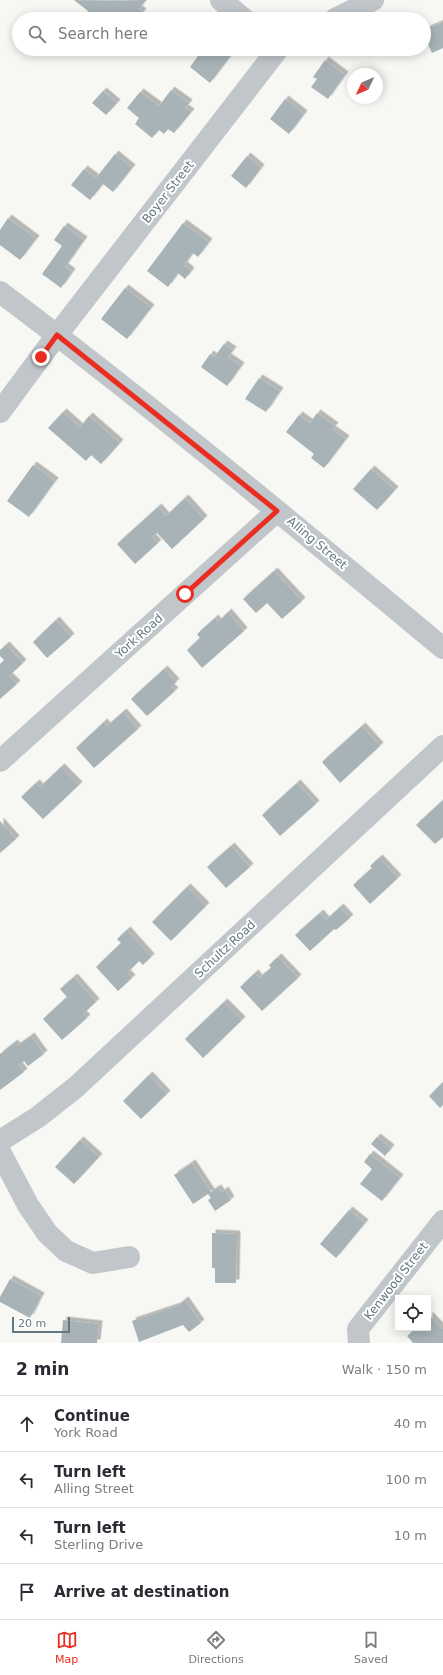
<!DOCTYPE html>
<meta charset="utf-8">
<style>
body{margin:0;font-family:"DejaVu Sans",sans-serif;background:#f7f7f7;color:#2b2b33}
.controls{position:absolute;right:12px;bottom:12px;display:grid;overflow:hidden;border-radius:0px;box-shadow:0 2px 10px #0003}
.controls button{width:36px;height:36px;display:grid;place-items:center;padding:0;border:0;border-bottom:1px solid #e1e1e2;background:#fff;color:#2b2b33;font:20px sans-serif}
.compass{position:absolute;left:347px;top:68px;width:36px;height:36px;border-radius:50%;background:#fff;box-shadow:0 2px 10px #0003;rotate:226deg}
.scale{position:absolute;left:12px;bottom:10px;width:58px;box-sizing:border-box;padding-left:4px;border:2px solid #617881;border-top:0;font-size:11px;line-height:14px;white-space:nowrap;color:#617881;-webkit-text-stroke:3px #fff;paint-order:stroke}
.stop{position:absolute;width:12px;height:12px;margin:-9px;border:3px solid #eb2d21;border-radius:50%;background:#fff}
.stop.end{background:#eb2d21;border-color:#fff;box-shadow:0 1px 4px #0008}
.list{margin:0;padding:0;list-style:none}
h2{display:flex;justify-content:space-between;align-items:center;height:52px;margin:0;padding:0 16px;font-size:17px}
h2 small{font-size:13px;font-weight:400;color:#7c7c81}
.list li{display:grid;grid-template-columns:26px 1fr auto;gap:12px;align-items:center;box-sizing:border-box;height:56px;padding:0 16px;border-top:1px solid #e1e1e2}
.list b{display:block;font-size:15px;white-space:nowrap}
.list p{margin:0;font-size:13px;white-space:nowrap;color:#7c7c81}
.list em{font-size:13px;font-style:normal;color:#7c7c81}
.icon{flex:none;width:22px;height:22px;fill:none;stroke:currentColor;stroke-width:2;stroke-linecap:round;stroke-linejoin:round}
.map{position:relative;flex:none;width:443px;height:1343px;overflow:hidden}
.search{position:absolute;background:#fff;box-shadow:0 2px 10px #0003;left:12px;right:12px;top:12px;height:44px;display:flex;align-items:center;gap:10px;box-sizing:border-box;padding:0 14px;border-radius:22px;color:#7c7c81;font-size:15px}
.sheet{height:276px;background:#fff}
nav{display:flex;justify-content:space-around;align-items:center;box-sizing:border-box;height:56px;border-top:1px solid #e1e1e2;background:#fff;font-size:11px;color:#7c7c81}
nav a{display:grid;justify-items:center;gap:2px}
nav .on{color:#eb2d21}
.map>svg:first-child{display:block}
</style>
<div class="map">
<svg width="443" height="1343" viewBox="0 0 443 1343">
<defs>
<filter id="shadow"><feDropShadow dx="3.5" dy="-3.5" stdDeviation="0" flood-color="#0004"/></filter>
</defs>
<rect width="100%" height="100%" fill="#f7f7f4"/>
<!-- building -->
<path fill="#a7b3b6" filter="url(#shadow)" d="M74,0L117,1L146,0L139,9L143,12L137,19H89L85,15L88,11Z
M443,22V48L432,53L426,40L424,41V27L425,30Z
M203,49H225L232,54L210,83L190,67Z
M325,60L345,75L328,99L311,87L317,79L313,77Z
M171,90L189,103L185,108L191,112L174,133L168,129L164,134L159,130L152,138L135,124L139,118L127,108L140,92L159,106Z
M103,91L117,103L106,115L92,103Z
M285,99L304,114L289,134L270,119Z
M115,154L132,168L113,192L103,184L90,200L71,185L84,169L96,178Z
M247,156L261,168L246,188L231,176Z
M8,218L36,239L20,260L0,245V230Z
M183,223L209,242L198,257L193,253L184,265L191,271L185,279L178,273L168,287L147,271Z
M64,226L84,240L65,267L72,272L61,288L42,274L62,246L54,240Z
M125,288L151,308L127,339L101,319Z
M224,344L233,350L228,357L241,366L227,386L201,367L210,354L214,357Z
M259,378L280,391L266,412L245,399Z
M63,412L80,427L89,416L120,443L101,464L91,455L86,461L48,428Z
M317,413L335,426L332,429L346,439L324,468L311,458L314,454L286,432L299,415L310,423Z
M33,465L55,481L29,517L7,501Z
M371,469L395,490L377,510L353,489Z
M185,498L204,519L172,549L157,533L152,537L158,543L135,564L117,544L158,507L166,516Z
M274,571L302,601L282,619L267,603L256,613L243,599Z
M228,612L244,631L202,668L187,650L200,638L197,634L215,618L218,622Z
M56,620L71,637L47,658L33,642Z
M6,645L23,663L9,676L17,684L0,699V664L4,660L0,656V650Z
M164,669L176,682L171,687L175,691L147,716L131,699Z
M123,712L138,729L94,768L76,748L104,722L107,726Z
M362,726L380,746L340,783L322,762Z
M61,767L79,785L43,819L21,797L36,783L40,787Z
M297,783L316,804L280,836L262,815Z
M443,800V837L435,844L416,825Z
M0,821L16,839L0,853Z
M231,846L250,867L226,888L207,867Z
M379,858L398,878L370,904L353,885L372,868L370,866Z
M187,887L206,906L171,941L152,922Z
M340,907L350,918L336,930L334,929L310,951L295,935L320,913L326,920Z
M127,930L151,957L143,965L139,961L127,973L132,978L118,991L96,967L121,943L117,939Z
M278,957L298,978L262,1011L240,987L255,973L259,978L271,968L269,965Z
M74,977L96,1002L83,1014L87,1018L62,1040L43,1019L67,997L60,989Z
M224,1002L242,1020L203,1058L185,1039Z
M31,1036L44,1054L28,1066L24,1061L19,1065L24,1072L0,1090V1054L14,1043L17,1046Z
M149,1075L167,1094L141,1119L123,1101Z
M443,1082V1105L440,1108L429,1096Z
M377,1137L391,1148L385,1156L371,1144Z
M80,1140L99,1157L74,1184L55,1167Z
M370,1154L400,1178L382,1201L360,1184L372,1169L364,1162Z
M192,1163L211,1192L218,1188L221,1193L225,1190L231,1200L215,1211L208,1200L211,1198L208,1194L193,1204L174,1175Z
M349,1210L365,1223L336,1258L320,1244Z
M212,1233L236,1234L237,1236L236,1283H215V1268H212Z
M10,1279L41,1296L30,1318L0,1302V1297Z
M185,1300L201,1323L189,1332L183,1325L139,1342L132,1321L177,1306Z
M429,1315L443,1329V1343H413L407,1336L416,1328H428Z
M63,1320L99,1324L97,1343H61Z"/>
<g fill="none" stroke-linecap="round" stroke-linejoin="round">
<!-- minor -->
<path stroke="#c0c6c9" stroke-width="22" d="M221,0L244,19
M335,19L373,0
M0,292C152,406 297,527 443,648
M0,412L57,335L278,49
M0,761L277,511
M0,1141L38,1117L76,1087L443,746
M0,1152L28,1205L47,1233L66,1251L93,1263L129,1257
M359,1343L358,1329L443,1221"/>
</g>
<g fill="none" stroke-linecap="round" stroke-linejoin="round">
<!-- route -->
<path stroke="#eb2d21" stroke-width="5" d="M41,357L57,335L277,511L185,594"/>
</g>
<g text-anchor="middle" dominant-baseline="central" stroke-width="4" stroke-linejoin="round" paint-order="stroke">
<!-- street labels -->
<g font-size="12" fill="#617881" stroke="#fff">
<text transform="translate(168 192) rotate(-52)">Boyer Street</text>
<text transform="translate(317 543) rotate(40)">Alling Street</text>
<text transform="translate(139 636) rotate(-42)">York Road</text>
<text transform="translate(225 949) rotate(-43)">Schultz Road</text>
<text transform="translate(396 1281) rotate(-52)">Kenwood Street</text>
</g>
</g>
</svg>
<div class="controls">
<button><svg class="icon" aria-label="locate" viewBox="0 0 24 24"><circle cx="12" cy="12" r="6"/><path d="M12 2v4M12 18v4M2 12h4M18 12h4"/></svg></button>
</div>
<svg class="compass" viewBox="-18 -18 36 36"><path d="M0-13l5 13h-10z" fill="#e53935"/><path d="M0 13l5-13h-10z" fill="#7c7c81"/></svg>
<div class="scale">20 m</div>
<div class="stop" style="left:185px;top:594px"></div>
<div class="stop end" style="left:41px;top:357px"></div>
<div class="search"><svg class="icon" aria-label="search" viewBox="0 0 24 24"><circle cx="10" cy="10" r="6"/><path d="M15 15l6 6"/></svg>Search here</div>
</div>
<section class="sheet">
<h2>2 min<small>Walk · 150 m</small></h2>
<ul class="list">
<li><svg class="icon" aria-label="ahead" viewBox="0 0 24 24"><path d="M12 20V5M6 11l6-6 6 6"/></svg><div><b>Continue</b><p>York Road</p></div><em>40 m</em></li>
<li><svg class="icon" aria-label="left" viewBox="0 0 24 24"><path d="M17 20v-9H6M10 6l-5 5 5 5"/></svg><div><b>Turn left</b><p>Alling Street</p></div><em>100 m</em></li>
<li><svg class="icon" aria-label="left" viewBox="0 0 24 24"><path d="M17 20v-9H6M10 6l-5 5 5 5"/></svg><div><b>Turn left</b><p>Sterling Drive</p></div><em>10 m</em></li>
<li><svg class="icon" aria-label="arrive" viewBox="0 0 24 24"><path d="M6 21V4h12l-3 4 3 4H6"/></svg><div><b>Arrive at destination</b></div></li>
</ul>
</section>
<nav>
<a class="on"><svg class="icon" aria-label="map" viewBox="0 0 24 24"><path d="M3 6l6-2 6 2 6-2v14l-6 2-6-2-6 2zM9 4v14M15 6v14"/></svg>Map</a>
<a><svg class="icon" aria-label="directions" viewBox="0 0 24 24"><path d="M12 3l9 9-9 9-9-9zM9 14v-3h6M13 9l2 2-2 2"/></svg>Directions</a>
<a><svg class="icon" aria-label="saved" viewBox="0 0 24 24"><path d="M7 4h10v16l-5-4-5 4z"/></svg>Saved</a>
</nav>
